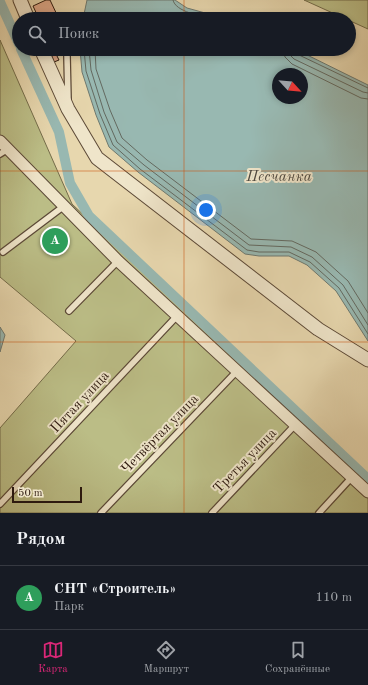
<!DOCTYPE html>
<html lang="ru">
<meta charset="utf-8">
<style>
body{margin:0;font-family:"Old Standard TT",serif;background:#242831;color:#f1f3f6}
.compass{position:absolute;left:272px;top:68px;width:36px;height:36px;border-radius:50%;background:#171b24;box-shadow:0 2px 6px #0003;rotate:116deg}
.scale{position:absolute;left:12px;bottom:10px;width:70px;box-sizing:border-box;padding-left:4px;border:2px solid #2e1a0f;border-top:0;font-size:11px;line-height:14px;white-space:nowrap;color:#2e1a0f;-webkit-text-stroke:3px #efe5ca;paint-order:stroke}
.you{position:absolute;left:206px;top:210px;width:14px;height:14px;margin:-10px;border:3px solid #fff;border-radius:50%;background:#1a73e8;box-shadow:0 0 0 6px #1a73e833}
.badge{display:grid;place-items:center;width:26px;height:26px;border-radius:50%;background:#db2777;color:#fff;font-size:13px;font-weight:700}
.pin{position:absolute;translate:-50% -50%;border:2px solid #fff;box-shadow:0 1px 4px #0006}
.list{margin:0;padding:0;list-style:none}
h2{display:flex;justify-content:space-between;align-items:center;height:52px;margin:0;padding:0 16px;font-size:17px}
h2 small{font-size:13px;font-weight:400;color:#9ea1a6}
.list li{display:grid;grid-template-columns:26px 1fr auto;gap:12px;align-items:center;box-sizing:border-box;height:64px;padding:0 16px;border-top:1px solid #363941}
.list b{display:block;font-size:15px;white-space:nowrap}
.list p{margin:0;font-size:13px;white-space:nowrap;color:#9ea1a6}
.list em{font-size:13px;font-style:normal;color:#9ea1a6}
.icon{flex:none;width:22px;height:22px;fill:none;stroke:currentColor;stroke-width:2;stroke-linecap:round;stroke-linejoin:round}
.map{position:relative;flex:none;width:368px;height:513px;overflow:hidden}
.search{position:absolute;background:#171b24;box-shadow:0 2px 6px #0003;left:12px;right:12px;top:12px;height:44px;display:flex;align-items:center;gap:10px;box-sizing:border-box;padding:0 14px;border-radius:22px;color:#9ea1a6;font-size:15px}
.sheet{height:116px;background:#171b24}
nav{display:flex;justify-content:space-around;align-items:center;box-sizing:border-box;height:56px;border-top:1px solid #363941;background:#171b24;font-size:11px;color:#9ea1a6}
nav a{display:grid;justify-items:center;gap:2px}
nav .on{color:#db2777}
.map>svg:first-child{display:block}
</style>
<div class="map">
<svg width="368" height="513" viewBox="0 0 368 513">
<rect width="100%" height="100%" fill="#e7d7ae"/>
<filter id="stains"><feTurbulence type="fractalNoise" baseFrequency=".005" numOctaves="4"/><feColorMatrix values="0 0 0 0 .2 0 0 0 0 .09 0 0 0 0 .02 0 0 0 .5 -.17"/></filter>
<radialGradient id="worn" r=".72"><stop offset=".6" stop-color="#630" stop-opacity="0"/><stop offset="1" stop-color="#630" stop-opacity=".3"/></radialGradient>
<!-- green -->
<path fill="#bbbd86" stroke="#746c4a" d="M304,0H368V29Z
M0,40L72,204L368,484V513H0V428L76,341L0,277Z"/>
<!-- water -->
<path fill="#98b8b1" stroke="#6e7970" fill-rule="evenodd" d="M87,0H175L187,8L227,19H83Z
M80,49H295L368,85V341L336,291L307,265L289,256H259L245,254L138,172L109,147L96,115L82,72ZM278,74H302V98H278Z
M0,327L5,335L0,352Z"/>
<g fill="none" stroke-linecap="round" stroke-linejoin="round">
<!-- shore -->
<path stroke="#636960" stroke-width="1" d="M173,0C175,12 202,16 212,19
M84,49L86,71L100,114L113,145L140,169L247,250L259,252H289L310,262L339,288L368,334
M89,49L91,70L104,112L117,142L144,165L249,245L291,247L312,257L343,285L368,325
M95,49L96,69L110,110L122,138L147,160L251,239L292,241L316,252L348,281L368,313
M283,49L285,57L292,64L361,98L368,99
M289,49L290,55L294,59L363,92L368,93
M294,49L297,54L368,88"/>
<!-- canal -->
<path stroke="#98b8b1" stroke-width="10" d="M0,2L19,44
M21,49L59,132L70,183L89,216L368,479"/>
</g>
<!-- building -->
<path fill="#dfa98a" stroke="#2e1a0f" d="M46,0H50L59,19H39L33,6Z
M55,52L59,60L54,62L51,54Z"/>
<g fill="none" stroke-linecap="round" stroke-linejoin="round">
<!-- service casing -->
<g stroke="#5c4937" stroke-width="8">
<path id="service" d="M67,56L68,100
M0,154L8,149
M3,252L64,206
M69,311L118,261
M0,504L177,316
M101,513L237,371
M212,513L295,425
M319,513L352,477"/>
</g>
<!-- minor casing -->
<g stroke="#5c4937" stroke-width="13">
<path id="minor" d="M0,141L118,261L368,492"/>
</g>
<!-- tertiary casing -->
<g stroke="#5c4937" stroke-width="15">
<path id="tertiary" d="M20,0L28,19
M41,49L68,109L97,158L318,329L368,360"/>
</g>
<!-- service -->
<use href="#service" stroke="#efe5ca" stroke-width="5.5"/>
<!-- minor -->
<use href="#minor" stroke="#efe5ca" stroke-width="11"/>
<!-- tertiary -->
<use href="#tertiary" stroke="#efe5ca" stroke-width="13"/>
</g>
<!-- grid -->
<path fill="none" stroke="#cc500c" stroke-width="1" stroke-opacity="0.55" d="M184,0V19M184,49V513M0,171H368M0,342H368"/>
<g text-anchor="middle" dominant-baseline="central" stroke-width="4" stroke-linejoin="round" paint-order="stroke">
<!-- street labels -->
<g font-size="14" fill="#2e1a0f" stroke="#efe5ca">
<text transform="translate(80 402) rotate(-47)">Пятая улица</text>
<text transform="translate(160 434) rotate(-46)">Четвёртая улица</text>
<text transform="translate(245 461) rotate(-46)">Третья улица</text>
</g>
<!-- water labels -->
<g font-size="15" font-style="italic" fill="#4e4940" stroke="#efe5ca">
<text x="279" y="177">Песчанка</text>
</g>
</g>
<rect width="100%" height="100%" filter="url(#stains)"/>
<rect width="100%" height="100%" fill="url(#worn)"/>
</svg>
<svg class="compass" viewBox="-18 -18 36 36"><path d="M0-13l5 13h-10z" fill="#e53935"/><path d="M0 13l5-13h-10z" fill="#9ea1a6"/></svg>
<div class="scale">50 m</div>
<div class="you"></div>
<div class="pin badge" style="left:55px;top:241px;background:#2e9e5b">A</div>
<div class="search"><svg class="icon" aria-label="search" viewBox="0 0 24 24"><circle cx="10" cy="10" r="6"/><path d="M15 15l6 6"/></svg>Поиск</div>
</div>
<section class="sheet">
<h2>Рядом<small></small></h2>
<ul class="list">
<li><span class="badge" style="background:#2e9e5b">A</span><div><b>СНТ «Строитель»</b><p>Парк</p></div><em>110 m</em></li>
</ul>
</section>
<nav>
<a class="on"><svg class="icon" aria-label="map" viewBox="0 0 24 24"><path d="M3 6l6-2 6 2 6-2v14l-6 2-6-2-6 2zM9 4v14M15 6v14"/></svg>Карта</a>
<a><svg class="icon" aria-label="directions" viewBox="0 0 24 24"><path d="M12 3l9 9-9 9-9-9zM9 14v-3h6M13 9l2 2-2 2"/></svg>Маршрут</a>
<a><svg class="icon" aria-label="saved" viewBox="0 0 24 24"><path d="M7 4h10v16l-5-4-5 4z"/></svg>Сохранённые</a>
</nav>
